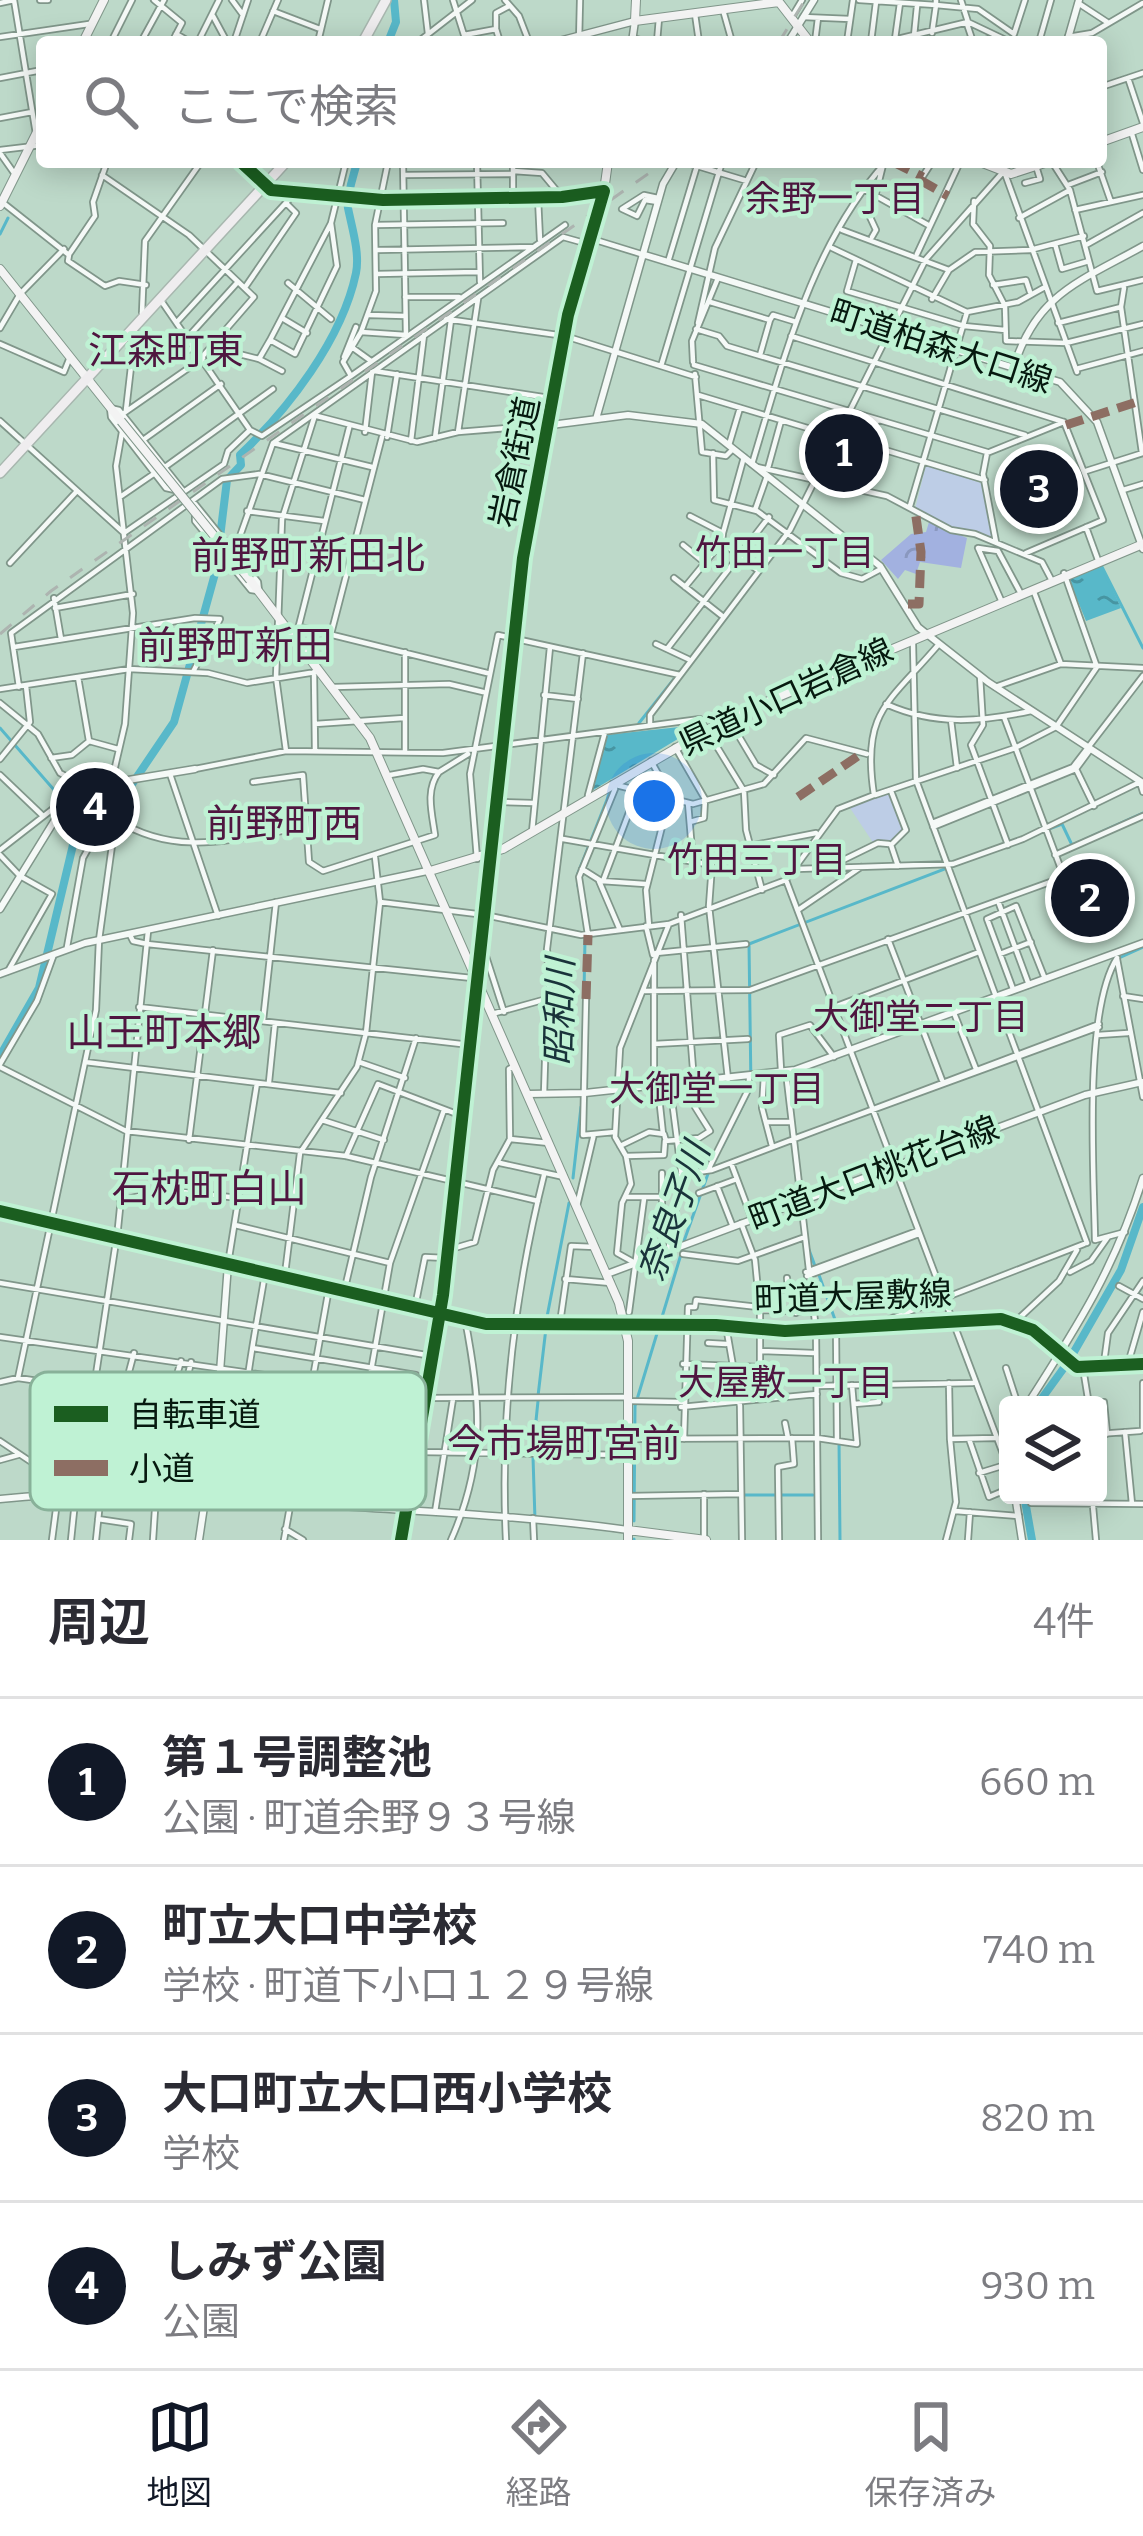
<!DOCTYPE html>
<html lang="ja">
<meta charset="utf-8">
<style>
body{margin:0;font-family:Bitter,"Noto Sans JP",serif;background:#f2f2f3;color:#2b2b33}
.controls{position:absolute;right:36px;bottom:36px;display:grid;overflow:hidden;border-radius:12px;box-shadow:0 6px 30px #0003}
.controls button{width:108px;height:108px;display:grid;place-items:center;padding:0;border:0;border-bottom:3px solid #e1e1e2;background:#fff;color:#2b2b33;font:60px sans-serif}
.you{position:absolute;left:654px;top:801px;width:42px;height:42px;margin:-30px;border:9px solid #fff;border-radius:50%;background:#1a73e8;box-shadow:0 0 0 18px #1a73e833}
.badge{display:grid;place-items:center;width:78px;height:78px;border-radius:50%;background:#111827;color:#fff;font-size:39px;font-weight:700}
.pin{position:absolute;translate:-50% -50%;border:6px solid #fff;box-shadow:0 3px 12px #0006}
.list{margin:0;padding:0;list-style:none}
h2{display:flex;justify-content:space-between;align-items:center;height:156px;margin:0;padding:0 48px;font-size:51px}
h2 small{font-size:39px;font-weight:400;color:#7c7c81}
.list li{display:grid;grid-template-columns:78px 1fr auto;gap:36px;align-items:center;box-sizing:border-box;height:168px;padding:0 48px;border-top:3px solid #e1e1e2}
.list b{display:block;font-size:45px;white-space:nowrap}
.list p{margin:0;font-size:39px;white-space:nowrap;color:#7c7c81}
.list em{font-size:39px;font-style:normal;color:#7c7c81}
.icon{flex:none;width:66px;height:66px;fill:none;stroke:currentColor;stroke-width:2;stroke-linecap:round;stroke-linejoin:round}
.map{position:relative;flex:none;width:1143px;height:1540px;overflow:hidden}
.search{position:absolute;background:#fff;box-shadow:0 6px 30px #0003;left:36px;right:36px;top:36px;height:132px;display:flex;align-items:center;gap:30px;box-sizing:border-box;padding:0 42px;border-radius:12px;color:#7c7c81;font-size:45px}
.sheet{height:828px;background:#fff}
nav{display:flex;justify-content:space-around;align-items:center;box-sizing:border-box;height:168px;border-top:3px solid #e1e1e2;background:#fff;font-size:33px;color:#7c7c81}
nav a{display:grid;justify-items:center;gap:6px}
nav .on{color:#111827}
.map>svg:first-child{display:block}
</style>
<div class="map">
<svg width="1143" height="1540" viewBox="0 0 1143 1540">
<defs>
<pattern id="forest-crowns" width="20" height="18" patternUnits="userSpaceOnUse" patternTransform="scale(3)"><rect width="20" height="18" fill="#a2b1e0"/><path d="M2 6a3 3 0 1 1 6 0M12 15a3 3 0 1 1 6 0" fill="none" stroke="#8a98bf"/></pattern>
<pattern id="water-ripples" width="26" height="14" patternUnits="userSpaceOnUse" patternTransform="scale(3)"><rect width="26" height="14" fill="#58b8c9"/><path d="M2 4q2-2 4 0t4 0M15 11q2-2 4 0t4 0" fill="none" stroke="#4795a2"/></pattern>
</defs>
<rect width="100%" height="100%" fill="#bdd9c9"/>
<!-- forest -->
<path fill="url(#forest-crowns)" d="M929,522L967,538L961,568L920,562L916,574L905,570L898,579L881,560L911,534L926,532Z"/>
<!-- green -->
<path fill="#bdcde6" d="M926,465L984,484L994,540L951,530L915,509Z
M890,793L905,830L888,843L874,844L848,805Z"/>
<!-- water -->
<path fill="url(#water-ripples)" d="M850,413L875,422L843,482L816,479Z
M1101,565L1121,608L1086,621L1068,577Z
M689,726L691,731L590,792L605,735Z"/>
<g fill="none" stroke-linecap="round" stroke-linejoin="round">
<!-- stream -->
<path stroke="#58b8c9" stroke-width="3" d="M0,234L8,218
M1102,567L1143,648
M639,723L674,679
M0,728L62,799
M70,804L80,809L73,845
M932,829L945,865
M578,886V873L610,792
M1119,958L1143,947
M583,1050L585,938
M722,1147L751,1089L749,944L1062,824L1072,845L1143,813
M573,1178L581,1107
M684,1241L709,1171
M808,1247L815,1266
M819,1275L838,1328
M546,1322L569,1203
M538,1396L546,1328
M839,1440L840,1540
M533,1450L538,1401
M533,1457L535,1520
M742,1495H775
M779,1495H813
M634,1521L635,1406L682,1251
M634,1540V1539"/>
<!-- river -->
<path stroke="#58b8c9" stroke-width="8" d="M388,42L396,22L394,0
M0,1056L39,988L73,845L126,793L174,722L216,570L227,480L241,465L240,455C288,409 342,340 356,273C360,253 352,228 348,208C346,196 354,175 357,162
M1071,1357L1121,1270L1143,1207
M1037,1405L1066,1365
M1024,1495L1032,1540"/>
<!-- minor casing -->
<g stroke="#80968a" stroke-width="8">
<path id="minor" d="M40,0H48
M154,0L182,23L172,42
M232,0L243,15
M424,0L428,34
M453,0L464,35L496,29L500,42
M505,0L519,16L529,42
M859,0L936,5V0
M961,0L968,22L1010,42
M0,3L14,0L36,134
M1078,3L1107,22
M723,10L732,42
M273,11L320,29
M695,14L699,42
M793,15L802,0
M213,16L227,42
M803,17L850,19
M967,24L973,42
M496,28V13L509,6
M932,33L936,5L978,9L1014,34
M176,34L190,42
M1014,34L1025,0
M914,36L917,6
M0,37L89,24
M1068,37L1092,33L1143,3
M633,38L648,42
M895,39L900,3
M111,42L132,0
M141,42L164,0
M198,42L219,0
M234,42L248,0
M260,42L278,0
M318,42L328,0
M418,42L472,0
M579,42L580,0
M657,42L659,18
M815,42L818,18
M847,42L853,0
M871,42L876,2
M885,42L968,22
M977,42L994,38
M1039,42L1051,0
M0,78L42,70
M1128,78L1143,123
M1101,87L1143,73
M0,118L32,112
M1131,131L1143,170
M0,150L42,145
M0,153L14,173
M241,162L271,190L383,200L562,197L604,191
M388,162L375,225L376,291L361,332L406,335
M403,162L406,335
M477,162L480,282
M513,162V198
M684,162L747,181
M1052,162L1070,190L1097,291L1143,280
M1097,162L1111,202
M513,171L542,173L562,197
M1004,171L1077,372
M102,175L189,235L254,297L202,357
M404,175L513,174
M1025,183L1040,179L1036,166
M1068,185L1102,172
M862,188L930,226
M538,198L540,240
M974,201L973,224L990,246L989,275L1005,306L1006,341L1066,343L1143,324
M2,202L69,255L68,261L105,286L119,281L146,285
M658,202L645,200L637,216L622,209L644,195L658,198
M903,207L932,162
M1075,210L1143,195
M1019,218L1070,190
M331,223L337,266L295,354L270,340Z
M331,223L346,162
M375,225L503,223
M842,230L949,270L975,252L1030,250L1084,236
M872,237L876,230L870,217L883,165L875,162
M589,238L641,254
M1055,244L1062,269L1089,261
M1086,245L1143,213
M832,248L967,312L1018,302L1045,287
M378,250L534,247
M70,253L95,216L93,202L107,162
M917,254L960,162
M856,260L847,291L964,326L1005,330
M668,262L697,166
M376,274L478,272
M288,283L331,319
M993,285L1026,280L1030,292
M246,286L296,213L286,203
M1124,288L1121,307L1142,453
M405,297H459
M932,299L949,270
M710,302L770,320L760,355
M142,313L145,241L201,162
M369,315L405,316
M282,318L307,333
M446,319L565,336L696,377
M770,320L773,315L796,322
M177,322L294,194
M698,323L715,248L756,162
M1058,323L1121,307
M0,328L20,294L64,249
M696,329L719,336L727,346L1025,435
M361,332L343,362L351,376L565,225
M791,336L1064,422
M188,337L236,284
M270,340L259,359L282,371
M0,344L64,372L70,357
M353,348L371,361
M135,351L174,357L195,347
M231,352L259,359
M344,357L356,327
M693,362L692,341L718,278
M694,365L987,452
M661,366L722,162
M1076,369L1143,351
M374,371L556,399
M695,374L702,452L726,456L733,449
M698,395L834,436
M110,408L119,410L184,492L166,488L111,417Z
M126,410L135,332
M124,413L203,358
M317,416L417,442L458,432L546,425
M0,421L124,533
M250,430L262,436L351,376
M365,432L372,372
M458,432L478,299
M387,437L397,374
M435,438L451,320
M143,440L221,384
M411,441L424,335
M273,443L372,467
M865,444L985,480
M729,445L740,408
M713,453L714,500L757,511L841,573L862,579L881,569
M752,464C784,359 811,245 886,162
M165,467L273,389
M757,467L887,496L951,530L975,534L1042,562L1051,579
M768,468L781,421
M1086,471L1143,453
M844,485L877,421
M1123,490L1143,484
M120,497L155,473
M195,504L258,582L259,591L251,590L195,521Z
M910,506L967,312
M755,510L767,476
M247,511L324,521
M690,516L723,533L722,542L756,569
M1086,527L1098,560
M124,533L224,464L228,451L250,430L160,299
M723,533L744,457
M996,542L983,474L987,453L1064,422L1103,520L1026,553
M683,545L705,563
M234,553L273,443L563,237L588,244
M10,563L77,491
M674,578L721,615
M685,587L722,542
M1034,592L1061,664
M54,598L61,639
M1001,600L978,548L998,551L1020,592
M55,608L133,594
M300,627L487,673
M331,634L382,437
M296,637L349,428
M656,644L688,659
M913,644L916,780L1087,1243
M14,647L195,618L220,619L193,672
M667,649L769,517
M314,672L315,750
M980,676L983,725L971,745L1008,845
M78,677L89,741
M19,687L11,633L222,479L259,474L365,500
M334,687L449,684L483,692
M995,687L1061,664L1143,668
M0,689L129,669L208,673L247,683L316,672
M544,695L578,699
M0,703L38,734L60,773L82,785
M886,704C935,726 980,722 1031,711
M728,718L756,765L774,775
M951,720L957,768
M315,724L404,718
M650,725V715L790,530L926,259L1004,171
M89,741L118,749
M675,747L705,799L704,818L690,822
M286,751L276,677L282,519L315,415
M405,752V652
M51,758L72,755L88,742
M0,759L30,722L26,686
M195,769L286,751L443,753L700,719L744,791L746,830L762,890
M1076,769L1094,806
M170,774L218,916
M0,775L42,815
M390,775L423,769L439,772L468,754
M253,782L303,775L309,862L323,871L435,835C432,813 425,790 439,772
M612,784L693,804L764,784L806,738L867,754
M891,791L906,830L891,845L898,866
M588,795L605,732
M875,795L1015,748L1056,727L1097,667L1064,573
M498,802L533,803
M688,803L693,862
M115,819C178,859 235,838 305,827
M932,823L1073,767L1143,676
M933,827L1076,769L1090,750
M532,832L550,647
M563,839L712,865L709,906L728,1079
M749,846L816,833
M0,850L63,801
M0,855L20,876L52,894L8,971
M1055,855L1143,816
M477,859L470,774L498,635L680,675
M833,865L878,843L889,844
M582,869L601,881L645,884
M796,869L953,864L1023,839L1140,782L1143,792
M786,880L1008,1467
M599,881L620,930
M603,881L636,794
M998,901L1029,985
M380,902L485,915L581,935L669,924
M798,910L861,867
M681,915L694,1082
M646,926L653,955
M649,926L646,890L670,795L651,761
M130,935L133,941L147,944L472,978
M588,935L579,877L615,789
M888,939L942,1080
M482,944L504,1012
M67,947L83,858L98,831H114
M656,953L746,944
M1000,954L1031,942
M1117,959L1143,1097
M654,960V1085
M1013,989L987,919L1016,906L1045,979
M643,991L750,990L1064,877L1004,717
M1123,996L1143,999
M586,999L583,1135L615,1132
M139,1007L470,1045
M834,1007L979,952
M954,1013L976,1069
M492,1014L550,998L547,949L583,653
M263,1021L276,902
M1098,1035L1128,1033
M654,1044L748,1039
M85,1062L341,1093
M359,1062L405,1078
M0,1064L37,1001L53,957
M0,1067L126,1131L346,1156L538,1201
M781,1070L779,1035L810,1025L834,1057
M786,1072L816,1330L818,1540
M764,1075L762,1108L772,1146
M269,1082L275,1023
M544,1094L547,999
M660,1106L663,1134
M322,1120L384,1140
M767,1122H791
M510,1139L549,1143
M793,1139L1099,1027
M189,1140L213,950
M620,1146L649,1132L664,1134L666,1141
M346,1156L378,1084L462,1116
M626,1156L664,1155L665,1141L699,1138L710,1131L695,1107L699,1104
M500,1163L564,1177
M731,1163L752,1219
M708,1170L749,1088V1077
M717,1186L733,1227
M699,1193L737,1179
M627,1197H661L682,1174L712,1170L1099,1024
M120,1201L164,1190L239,1198
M577,1206L594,1134
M662,1217V1173
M741,1223L755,1260L758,1291
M235,1225L390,1263
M1095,1240C1094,1173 1083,1012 1117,958
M1095,1240L1125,1232
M448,1250L475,1242L493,1170L510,1139L509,1069L515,1066
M668,1251L682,1178L670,1085
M683,1254L738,1261L802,1238
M635,1263L617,1253L622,1203L631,1184L626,1156L615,1137L620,1048L669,924L786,880L838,809L874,795C861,711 889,703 939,644
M228,1264L257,1083
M806,1272L917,1231
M1070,1272L1091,1261L1108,1237
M285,1274L300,1153L357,1067L366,1033L380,902L375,857
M807,1276L919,1234
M787,1278L788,1290
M565,1279L611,1283
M0,1283L432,1356
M1119,1286L1143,1299
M793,1290L796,1313
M809,1290L756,1291L760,1310L813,1312
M344,1292L371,1177L416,1038
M415,1307L425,1257L446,1258
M760,1310V1367L768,1397
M629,1312L644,1199
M442,1313L493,1324L716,1325L780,1331L1001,1319L1033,1330L1077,1367L1143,1364
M1015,1322L1059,1281L1077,1250
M560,1323L571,1246L595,1247
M726,1326L740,1406L742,1540
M872,1326L1084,1244
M836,1328L837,1441
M0,1337L425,1398L629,1397
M708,1343L726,1344
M253,1348L416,1375
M760,1351L814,1353
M134,1353L121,1402L216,1426
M191,1362L186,1384L198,1387L194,1419
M683,1364L760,1367
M1127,1367L1143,1312
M1006,1368L1018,1405
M1083,1368L1089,1405
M1103,1370L1108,1333L1143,1281
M18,1378L96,1010L99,940L114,831L109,793L125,724L133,613L116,466L122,432
M0,1382L18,1378L93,1389
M949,1383L950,1439L995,1438
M817,1386L973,1383
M368,1388L390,1263L444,1110
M247,1399L419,1424
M629,1401L682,1402
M1104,1402L1107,1434
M854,1404L879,1402L878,1384
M681,1407L817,1394
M785,1423L788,1438
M215,1428L417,1448
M1143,1430V1383
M1125,1432L1132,1504
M1098,1434L1140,1431
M629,1439L817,1438L857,1444L852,1385
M684,1439L688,1307H695L696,1300L758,1307
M969,1439L989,1497L1008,1489
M0,1441L76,1492L71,1540
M86,1441L118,1228L148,931
M369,1445L383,1509
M418,1452L628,1455
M0,1460L18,1455
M152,1464L211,1471
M246,1464L373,1471
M979,1473L1005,1465
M151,1494L153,1456L181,1361
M704,1494V1540
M1092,1495L1096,1540
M628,1496L741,1494
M251,1500C227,1454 257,1328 265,1273
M1031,1503L1143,1504
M955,1511L1019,1516
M435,1512L453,1399
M533,1518L534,1540
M98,1519L131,1524L129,1540
M285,1529L303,1540
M52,1540L58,1494
M96,1540L101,1492
M153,1540L156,1494
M284,1540L329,1288
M451,1540C486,1461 481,1403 465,1319
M506,1540C500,1417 514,1295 544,1175
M779,1540L778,1467L794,1464L792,1438
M946,1540L956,1502L950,1439
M968,1540L970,1512"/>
</g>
<!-- tertiary casing -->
<g stroke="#80968a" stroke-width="9">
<path id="tertiary" d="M555,42L635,21L632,42
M788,42L814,0
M1067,42L1079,0
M645,255L1060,382L1097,422L1143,549
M1014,366C1037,293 1081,281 1143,246
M596,419L663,184L676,162
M551,425L628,415L702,424L880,566L918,627L988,682L1143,783
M0,909L74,789L195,769
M0,974L85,943L427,871
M528,1094L585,1093L795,1070L1143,943
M0,1211L439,1312
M607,1274L1085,1095L1143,1082
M1027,1405C1077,1327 1115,1268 1143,1178
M1015,1495L1022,1540
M0,1499C109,1487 219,1498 328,1505C428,1512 528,1516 628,1530
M199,1540L216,1426L228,1264
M401,1540L443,1295L523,558L568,315L604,191"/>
</g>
<!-- secondary casing -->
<g stroke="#80968a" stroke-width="10">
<path id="secondary" d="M636,0L635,21L779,2L810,42
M83,42L104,0
M1101,142L1143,127
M980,162L1011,174L1048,162
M604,191L608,162
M0,206L42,122
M0,269L121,421
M250,580L370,738L619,1303L628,1341V1540
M430,871L503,849L728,718L1143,544
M628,1530L706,1540"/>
</g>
<!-- primary casing -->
<g stroke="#a8b7af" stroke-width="12">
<path id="primary" d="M363,42L386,0
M0,473L286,162"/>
</g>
<!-- minor -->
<use href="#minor" stroke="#f5f9f7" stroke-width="4.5"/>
<!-- tertiary -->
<use href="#tertiary" stroke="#f5f9f7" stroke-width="6"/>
<!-- secondary -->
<use href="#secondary" stroke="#f3f3f3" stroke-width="8"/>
<!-- primary -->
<use href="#primary" stroke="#efedef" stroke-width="9"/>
<!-- rail -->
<path stroke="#adb4b0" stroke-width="3" stroke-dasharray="15 15" stroke-linecap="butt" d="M779,42L805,0
M0,634L51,591L665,162"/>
<!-- secondary-bridge casing -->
<g stroke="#80968a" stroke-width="10" stroke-linecap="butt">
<path id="secondary-bridge" d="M121,421L250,580"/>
</g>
<!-- secondary-bridge -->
<use href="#secondary-bridge" stroke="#f3f3f3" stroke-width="8"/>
<!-- quiet -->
<path stroke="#8d6e63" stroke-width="9" stroke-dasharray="18 9" stroke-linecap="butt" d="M893,162L923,177
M920,180L948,196
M1066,425L1143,400
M908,604H919L921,552L915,510
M798,797L858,756
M586,999L588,935"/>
<!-- cycleway casing -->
<g stroke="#bff2d4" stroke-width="20">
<path id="cycleway" d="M241,162L271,190L383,200L562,197L604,191L568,315L523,558L443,1295L401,1540
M0,1211L486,1324L716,1325L785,1331L1001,1319L1033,1330L1077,1367L1143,1364"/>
</g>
<!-- cycleway -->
<use href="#cycleway" stroke="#1b5e20" stroke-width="12"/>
</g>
<g text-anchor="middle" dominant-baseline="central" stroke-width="9" stroke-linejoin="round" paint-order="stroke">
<!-- street labels -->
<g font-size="33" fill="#06190f" stroke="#bff2d4">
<text transform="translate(941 347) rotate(18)">町道柏森大口線</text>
<text transform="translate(515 462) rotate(-78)">岩倉街道</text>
<text transform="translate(786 697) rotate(-25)">県道小口岩倉線</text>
<text transform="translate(874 1174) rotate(-21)">町道大口桃花台線</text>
<text transform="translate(853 1297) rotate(-2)">町道大屋敷線</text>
</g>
<!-- neighbourhood labels -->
<g font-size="36" fill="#4f1640" stroke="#bff2d4">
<text x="835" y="199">余野一丁目</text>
<text x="785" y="553">竹田一丁目</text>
<text x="757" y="860">竹田三丁目</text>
<text x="921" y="1017">大御堂二丁目</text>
<text x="717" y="1089">大御堂一丁目</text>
<text x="786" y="1383">大屋敷一丁目</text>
</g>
<!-- water labels -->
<g font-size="36" font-style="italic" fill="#19333a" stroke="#bff2d4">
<text transform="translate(560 1012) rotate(-89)">昭和川</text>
<text transform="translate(674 1212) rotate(-70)">奈良子川</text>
</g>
<!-- quarter labels -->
<g font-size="39" fill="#4f1640" stroke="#bff2d4">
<text x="166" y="351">江森町東</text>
<text x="308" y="556">前野町新田北</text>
<text x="235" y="646">前野町新田</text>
<text x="284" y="824">前野町西</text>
<text x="164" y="1033">山王町本郷</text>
<text x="209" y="1189">石枕町白山</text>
<text x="564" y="1444">今市場町宮前</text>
</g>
</g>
<!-- legend -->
<rect x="30" y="1372" width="396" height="138" rx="18" fill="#bff2d4" stroke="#88b199" stroke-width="3"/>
<rect x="54" y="1406" width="54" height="16" fill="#1b5e20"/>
<rect x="54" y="1460" width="54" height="16" fill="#8d6e63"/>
<g font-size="33" fill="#06190f">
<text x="129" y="1426">自転車道</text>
<text x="129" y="1480">小道</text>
</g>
</svg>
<div class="controls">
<button><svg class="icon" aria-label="layers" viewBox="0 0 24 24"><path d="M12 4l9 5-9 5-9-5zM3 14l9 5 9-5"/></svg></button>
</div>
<div class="you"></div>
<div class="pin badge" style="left:844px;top:453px">1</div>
<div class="pin badge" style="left:1090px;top:898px">2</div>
<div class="pin badge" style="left:1039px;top:489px">3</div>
<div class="pin badge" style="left:95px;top:807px">4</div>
<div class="search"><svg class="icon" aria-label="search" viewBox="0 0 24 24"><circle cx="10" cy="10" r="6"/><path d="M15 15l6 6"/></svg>ここで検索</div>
</div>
<section class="sheet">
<h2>周辺<small>4件</small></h2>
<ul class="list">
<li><span class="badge">1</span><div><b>第１号調整池</b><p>公園 · 町道余野９３号線</p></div><em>660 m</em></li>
<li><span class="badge">2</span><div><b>町立大口中学校</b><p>学校 · 町道下小口１２９号線</p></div><em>740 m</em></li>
<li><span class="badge">3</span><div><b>大口町立大口西小学校</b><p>学校</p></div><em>820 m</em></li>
<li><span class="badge">4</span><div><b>しみず公園</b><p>公園</p></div><em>930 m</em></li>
</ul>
</section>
<nav>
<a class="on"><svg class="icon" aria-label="map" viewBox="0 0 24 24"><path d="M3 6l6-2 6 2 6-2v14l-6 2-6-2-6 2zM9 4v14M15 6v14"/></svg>地図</a>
<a><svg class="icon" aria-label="directions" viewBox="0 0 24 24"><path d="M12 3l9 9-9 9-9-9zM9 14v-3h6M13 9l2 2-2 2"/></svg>経路</a>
<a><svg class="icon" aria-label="saved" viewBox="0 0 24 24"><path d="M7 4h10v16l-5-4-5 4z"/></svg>保存済み</a>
</nav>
